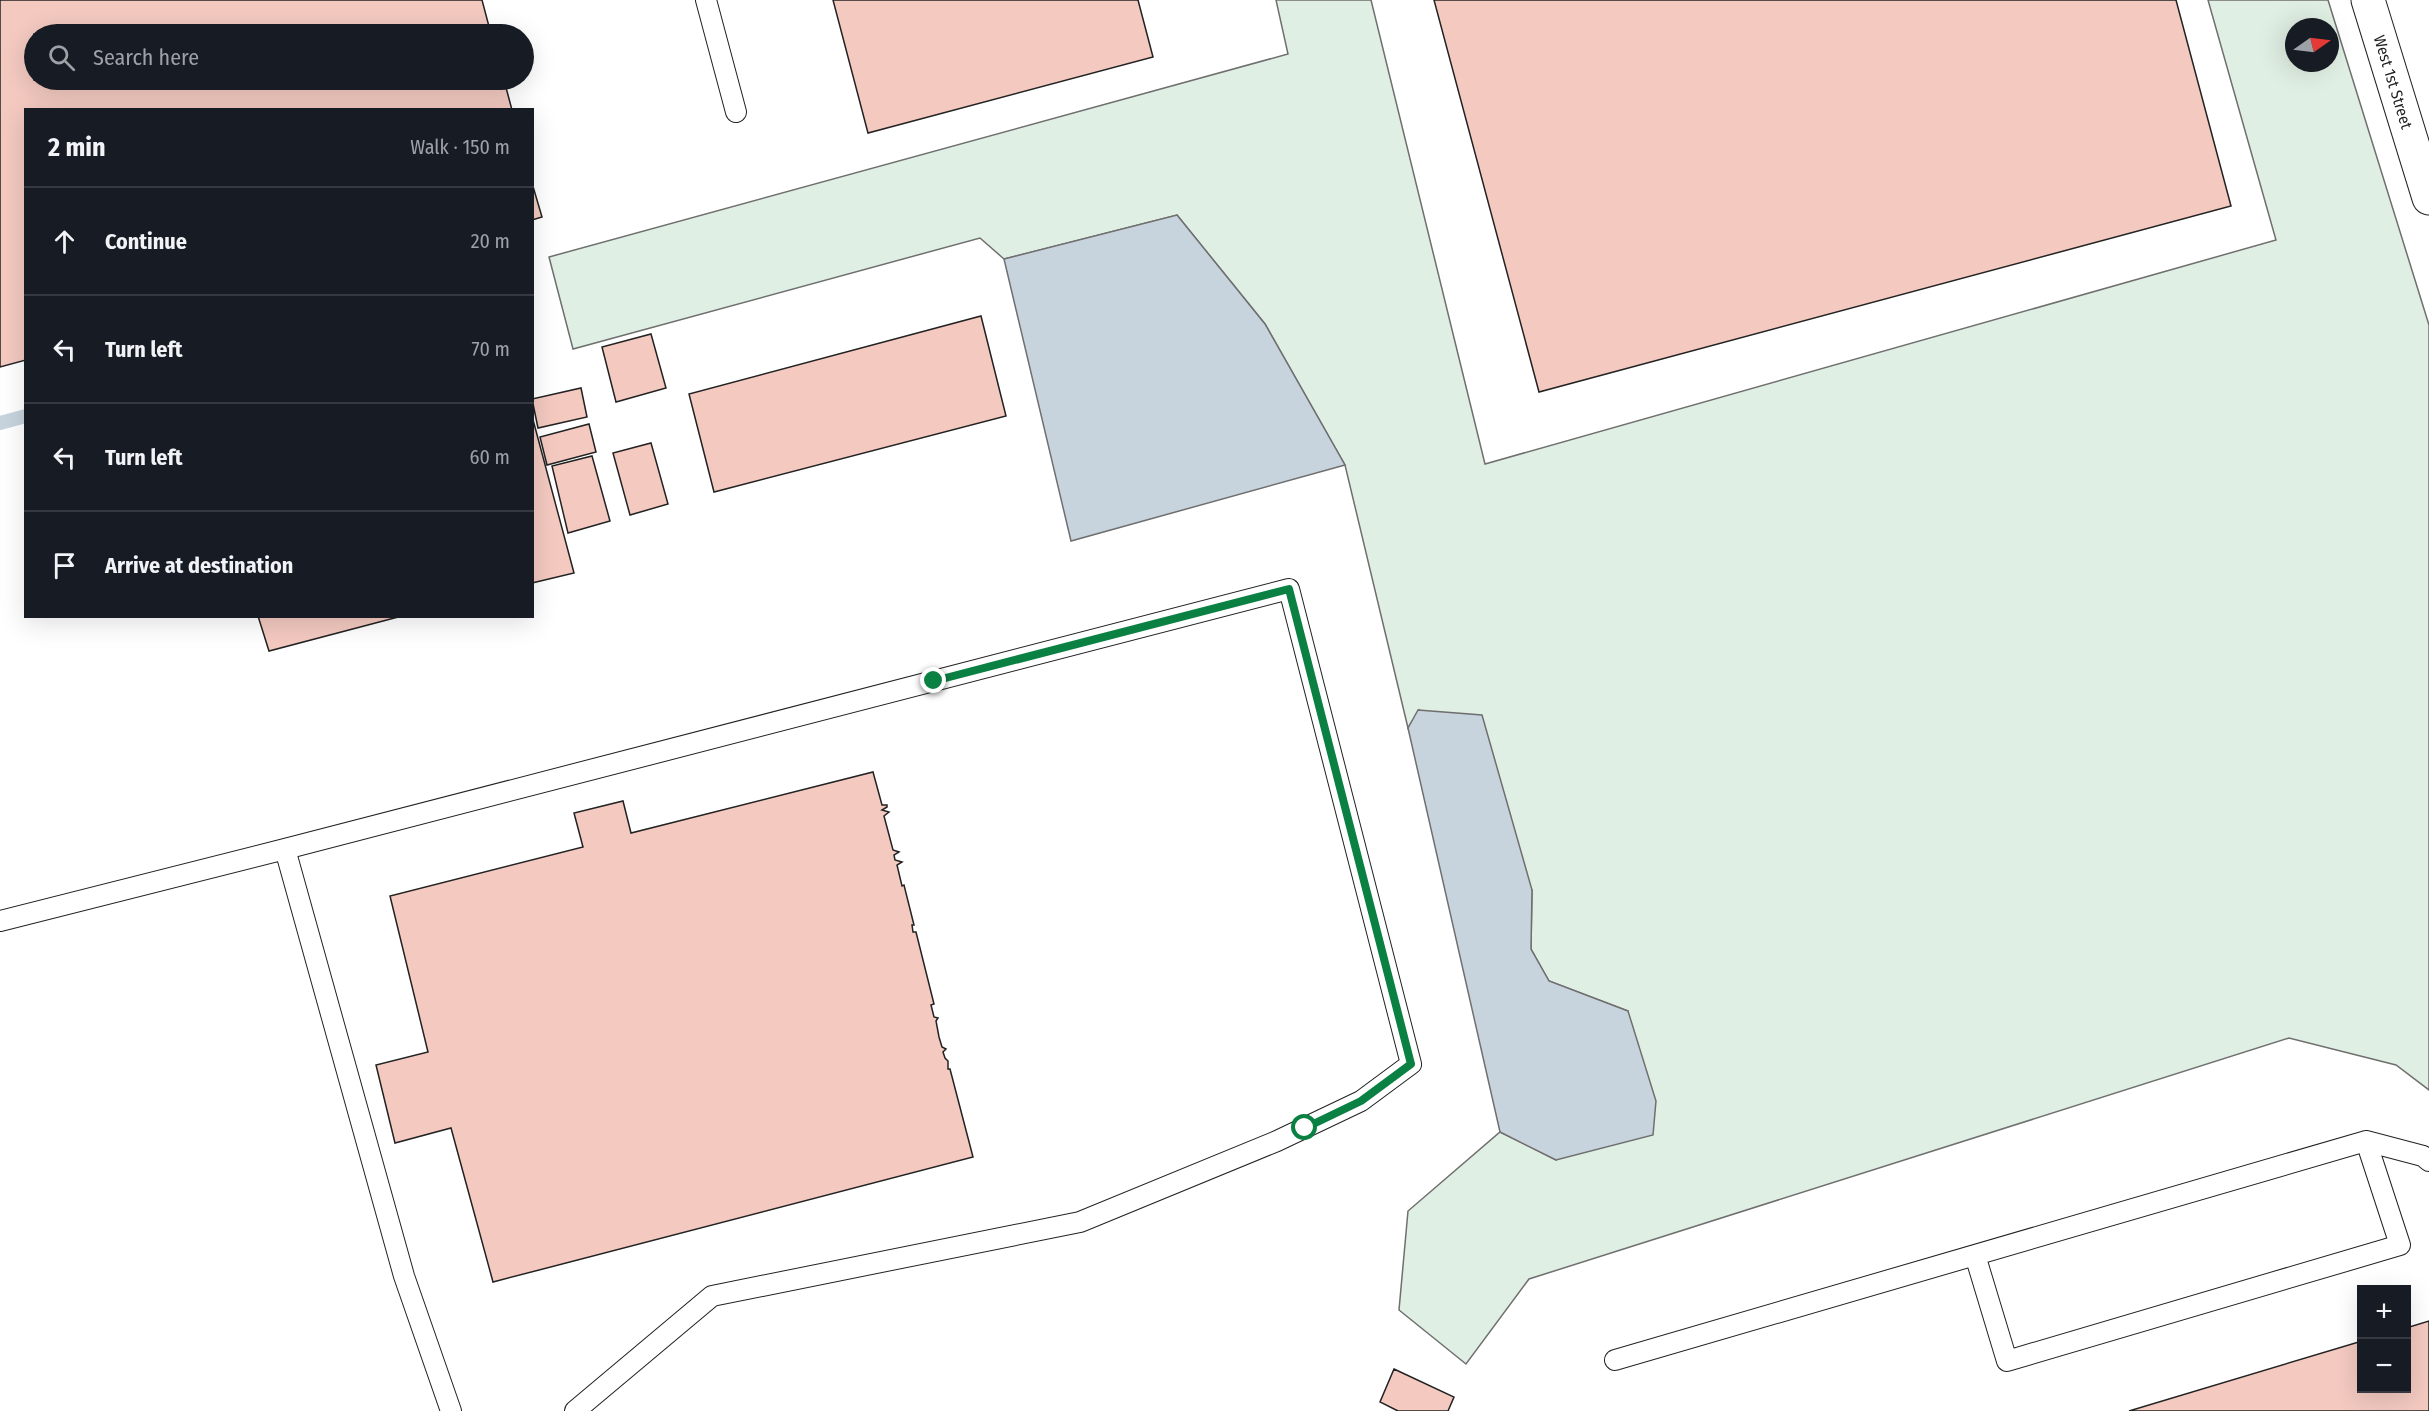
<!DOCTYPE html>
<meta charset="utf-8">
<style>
body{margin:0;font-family:"Fira Sans Condensed",sans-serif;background:#242831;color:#f1f3f6}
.controls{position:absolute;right:18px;bottom:18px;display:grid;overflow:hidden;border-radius:0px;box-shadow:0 6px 24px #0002}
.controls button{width:54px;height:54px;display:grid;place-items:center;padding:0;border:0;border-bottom:2px solid #363941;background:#171b24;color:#f1f3f6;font:30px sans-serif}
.compass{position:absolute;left:2285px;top:18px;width:54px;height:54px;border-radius:50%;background:#171b24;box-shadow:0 6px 24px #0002;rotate:76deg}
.stop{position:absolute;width:18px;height:18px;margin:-14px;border:4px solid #0b8043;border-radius:50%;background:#fff}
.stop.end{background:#0b8043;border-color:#fff;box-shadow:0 2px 6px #0008}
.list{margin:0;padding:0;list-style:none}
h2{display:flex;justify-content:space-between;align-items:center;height:78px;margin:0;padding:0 24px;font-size:26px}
h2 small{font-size:20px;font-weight:400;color:#9ea1a6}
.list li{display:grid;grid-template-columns:39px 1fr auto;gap:18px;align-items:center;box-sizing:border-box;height:108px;padding:0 24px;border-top:2px solid #363941}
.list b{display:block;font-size:22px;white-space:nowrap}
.list em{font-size:20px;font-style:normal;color:#9ea1a6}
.icon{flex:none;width:33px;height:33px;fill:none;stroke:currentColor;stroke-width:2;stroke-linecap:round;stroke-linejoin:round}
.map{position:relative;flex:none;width:2429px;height:1411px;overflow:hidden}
.search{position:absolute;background:#171b24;box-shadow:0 6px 24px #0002;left:24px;top:24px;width:510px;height:66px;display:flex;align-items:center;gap:15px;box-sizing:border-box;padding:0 21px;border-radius:33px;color:#9ea1a6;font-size:22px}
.panel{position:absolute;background:#171b24;box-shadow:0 6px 24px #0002;left:24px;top:108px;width:510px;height:510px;border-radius:0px}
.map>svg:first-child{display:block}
</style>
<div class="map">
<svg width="2429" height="1411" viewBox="0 0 2429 1411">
<rect width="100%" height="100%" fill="#fff"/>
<!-- green -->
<path fill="#e0efe3" stroke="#6f6f6f" stroke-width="1.5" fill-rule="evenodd" d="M1276,0H1371L1485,464L2276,240L2208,0H2328L2429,325V1090L2396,1065L2289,1038L1529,1279L1466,1364L1399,1310L1408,1211L1500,1132L1556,1160L1628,1011L1549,981L1531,949L1532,890L1419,710L1408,728L1345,465L1265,324L1177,215L1004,259L980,238L573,349L549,257L1288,54ZM2294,27H2330V63H2294Z"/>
<!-- water -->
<path fill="#c7d3dd" stroke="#6f6f6f" stroke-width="1.5" d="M1177,215L1265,324L1345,465L1071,541L1004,259Z
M1418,710L1482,715L1532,890L1531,949L1549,981L1628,1011L1656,1101L1653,1135L1556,1160L1500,1132L1408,728Z"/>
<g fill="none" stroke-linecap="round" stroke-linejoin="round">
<!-- stream -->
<path stroke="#c7d3dd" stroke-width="14" d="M0,423L26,416"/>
</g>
<!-- building -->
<path fill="#f3c9c0" stroke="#222" stroke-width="1.5" d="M0,0H482L491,34H34V80H504L512,110H26V360L0,367Z
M833,0H1138L1153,57L868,133Z
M1434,0H2176L2231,206L1539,392Z
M532,183L542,217L532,220Z
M981,316L1006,416L714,492L689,394Z
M651,334L666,388L616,402L602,347Z
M581,388L587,417L538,428L532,399Z
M532,416L574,573L532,583Z
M589,424L596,452L547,465L540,437Z
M651,443L668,504L630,515L613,453Z
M592,456L610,521L568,533L552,466Z
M258,616H402L269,651Z
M873,772L882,805H887V807L882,810L889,812L884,816L893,850L899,852L894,855L895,860L902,862L897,865L902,886L904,885L914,925H912L913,932H916L934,1004L931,1005L934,1017L938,1018L936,1021L939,1037L942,1047L946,1049L943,1052L945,1058L948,1061V1069H950L973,1157L493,1282L451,1128L395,1143L376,1065L428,1052L390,896L583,847L574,813L623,801L631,833Z
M2429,1321V1411H2129L2362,1341V1388H2406V1328Z
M1394,1369L1454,1397L1448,1411H1398L1380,1402Z"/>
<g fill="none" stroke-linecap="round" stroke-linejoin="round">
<!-- service casing -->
<g stroke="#222" stroke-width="22">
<path id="service" d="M706,0L736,112
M285,849L404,1276L451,1411
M0,921L285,849L1289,589L1411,1064L1361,1101L1277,1141L1080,1222L712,1296L575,1411
M1975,1255L2007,1361L2400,1245L2366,1141
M1615,1360L2366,1141L2423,1156L2429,1161"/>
</g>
<!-- minor casing -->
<g stroke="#222" stroke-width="35">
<path id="minor" d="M2368,0L2429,198"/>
</g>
<!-- service -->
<use href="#service" stroke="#fff" stroke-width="20"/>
<!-- minor -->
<use href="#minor" stroke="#fff" stroke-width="33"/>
</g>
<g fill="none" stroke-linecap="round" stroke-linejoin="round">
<!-- route -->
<path stroke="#0b8043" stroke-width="8" d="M934,681L1289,589L1411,1064L1361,1101L1305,1128"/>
</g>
<g text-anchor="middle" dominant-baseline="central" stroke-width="4.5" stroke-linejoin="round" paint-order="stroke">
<!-- street labels -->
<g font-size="16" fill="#222" stroke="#fff">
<text transform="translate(2393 82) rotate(73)">West 1st Street</text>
</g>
</g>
</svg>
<div class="controls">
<button>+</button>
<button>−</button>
</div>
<svg class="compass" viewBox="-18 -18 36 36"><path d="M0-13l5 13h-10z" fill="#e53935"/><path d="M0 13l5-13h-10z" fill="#9ea1a6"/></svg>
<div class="stop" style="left:1305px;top:1128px"></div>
<div class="stop end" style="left:934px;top:681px"></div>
<div class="search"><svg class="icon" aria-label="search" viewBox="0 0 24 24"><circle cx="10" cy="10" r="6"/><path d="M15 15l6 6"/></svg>Search here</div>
<section class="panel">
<h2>2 min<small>Walk · 150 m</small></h2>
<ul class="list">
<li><svg class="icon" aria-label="ahead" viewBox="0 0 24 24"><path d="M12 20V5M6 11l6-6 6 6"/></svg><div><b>Continue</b></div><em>20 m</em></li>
<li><svg class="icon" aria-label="left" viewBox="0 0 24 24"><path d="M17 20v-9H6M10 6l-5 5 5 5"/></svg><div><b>Turn left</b></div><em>70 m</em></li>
<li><svg class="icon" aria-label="left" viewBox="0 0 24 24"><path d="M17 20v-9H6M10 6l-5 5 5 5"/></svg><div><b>Turn left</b></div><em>60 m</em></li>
<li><svg class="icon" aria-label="arrive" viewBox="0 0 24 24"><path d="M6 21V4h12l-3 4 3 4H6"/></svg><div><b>Arrive at destination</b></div></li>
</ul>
</section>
</div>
